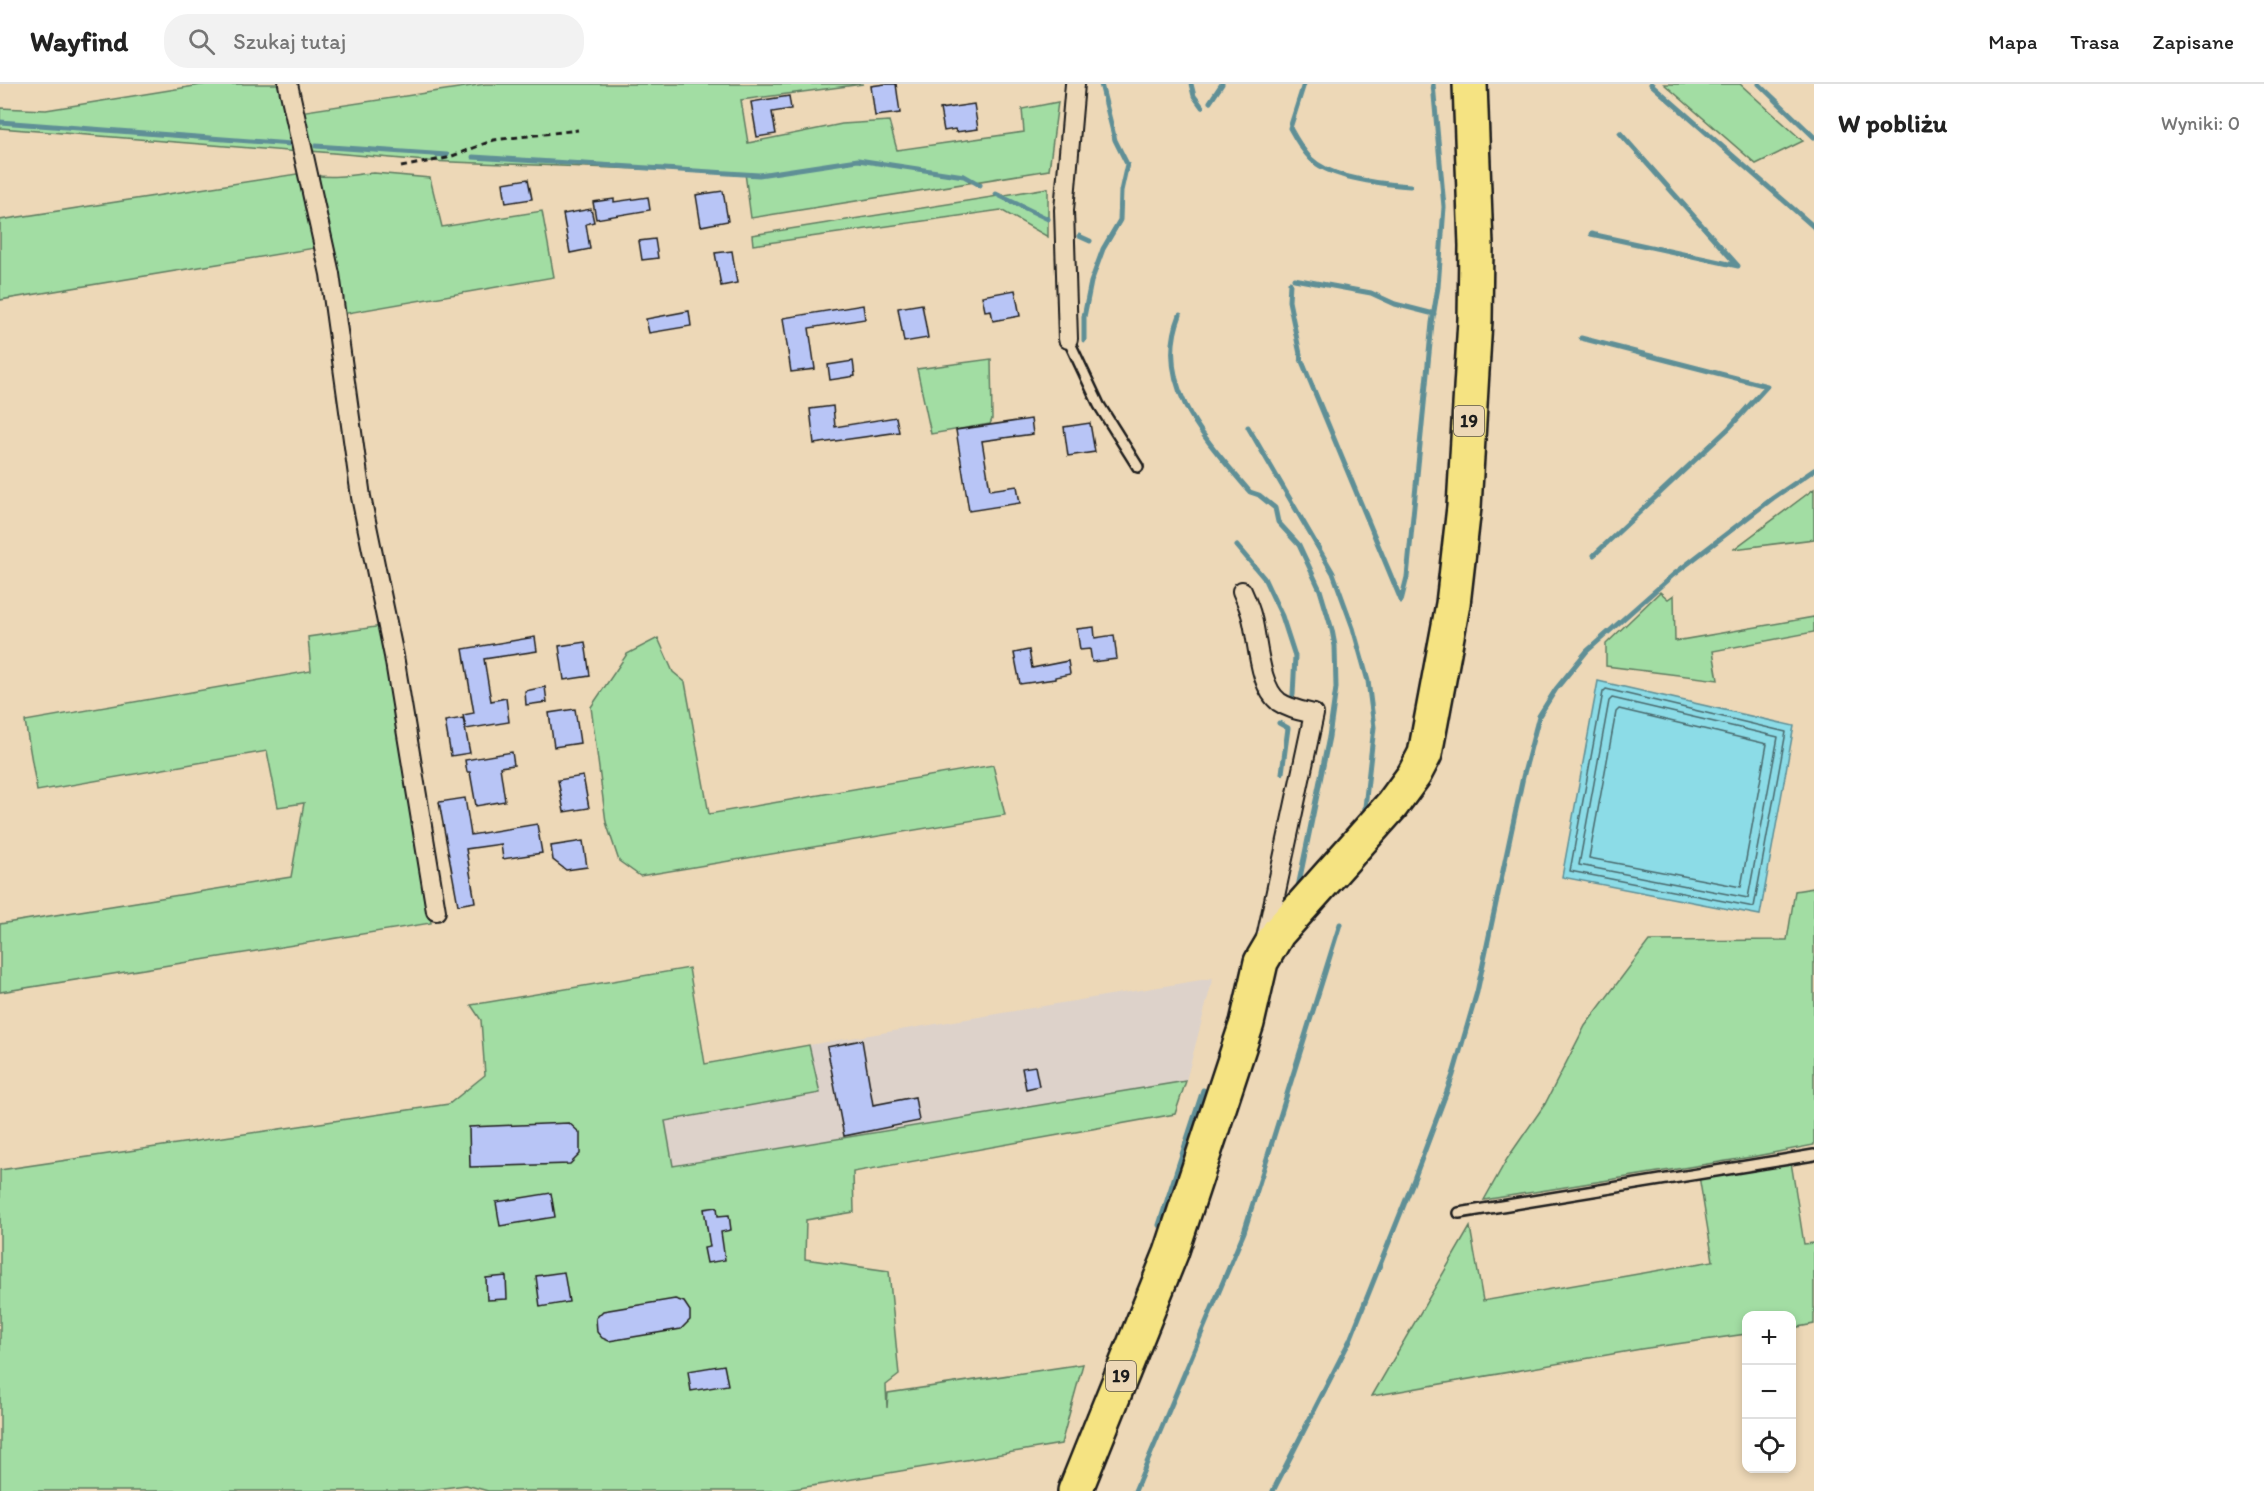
<!DOCTYPE html>
<html lang="pl">
<meta charset="utf-8">
<style>
body{margin:0;font-family:Itim,sans-serif;background:#f2f2f2;color:#222}
.controls{position:absolute;right:18px;bottom:18px;display:grid;overflow:hidden;border-radius:12px;box-shadow:0 3px 9px #0003}
.controls button{width:54px;height:54px;display:grid;place-items:center;padding:0;border:0;border-bottom:2px solid #e0e0e0;background:#fff;color:#222;font:30px sans-serif}
.list{margin:0;padding:0;list-style:none}
h2{display:flex;justify-content:space-between;align-items:center;height:78px;margin:0;padding:0 24px;font-size:26px}
h2 small{font-size:20px;font-weight:400;color:#767676}
.icon{flex:none;width:33px;height:33px;fill:none;stroke:currentColor;stroke-width:2;stroke-linecap:round;stroke-linejoin:round}
.map{position:relative;flex:none;width:1814px;height:1407px;overflow:hidden}
header{display:flex;align-items:center;gap:36px;box-sizing:border-box;height:84px;padding:0 30px;background:#fff;border-bottom:2px solid #e0e0e0}
header strong{font-size:28px}
nav{display:flex;gap:33px;margin-inline-start:auto;font-size:21px}
.search{width:420px;height:54px;background:#f2f2f2;display:flex;align-items:center;gap:15px;box-sizing:border-box;padding:0 21px;border-radius:24px;color:#767676;font-size:22px}
main{display:flex}
aside{flex:1;background:#fff}
.map>svg:first-child{display:block}
</style>
<header>
<strong>Wayfind</strong>
<div class="search"><svg class="icon" aria-label="search" viewBox="0 0 24 24"><circle cx="10" cy="10" r="6"/><path d="M15 15l6 6"/></svg>Szukaj tutaj</div>
<nav><a>Mapa</a><a>Trasa</a><a>Zapisane</a></nav>
</header>
<main>
<div class="map">
<svg width="1814" height="1407" viewBox="0 0 1814 1407">
<rect width="100%" height="100%" fill="#edd8b7"/>
<filter id="ink" filterUnits="userSpaceOnUse"><feTurbulence type="fractalNoise" baseFrequency=".0167" numOctaves="2"/><feDisplacementMap in="SourceGraphic" scale="12" xChannelSelector="R" yChannelSelector="G"/><feConvolveMatrix kernelMatrix="1 2 1 2 8 2 1 2 1" color-interpolation-filters="sRGB"/></filter>
<g filter="url(#ink)">
<!-- built -->
<path fill="#ddd2ca" d="M1213,894L1186,997L672,1082L664,1037L820,1009L809,961Z"/>
<!-- green -->
<path fill="#a2dda3" stroke="#5f7c60" stroke-width="1.5" d="M207,0H282L299,68L0,44V24L46,26Z
M485,0H863L741,16L748,59L842,40L889,37L897,66L1024,48L1022,25L1058,18L1049,86L751,134L745,89L426,77L310,67L299,28Z
M1664,0H1740L1803,57L1756,80Z
M303,89L321,163L0,216V136Z
M374,89L430,94L442,143L542,127L554,193L342,230L314,91C334,95 354,90 374,89Z
M1048,104V153L1001,126L753,161L752,151Z
M991,275L992,335L990,340L931,350L917,285Z
M1814,405V455L1734,465Z
M1660,508L1668,515L1674,511L1675,557L1814,533V548L1713,567L1718,596L1606,582V560Z
M382,542L415,723L431,839L0,908V840L291,793L304,719L278,723L267,667L37,707L25,637L311,587L308,553Z
M658,554L673,588L685,598L709,730L993,681L1005,731L640,792L619,777L606,738L591,623L627,570Z
M1814,804V1061L1751,1073L1484,1116L1507,1075L1545,1020L1585,942L1649,857L1787,856L1795,807Z
M689,884L705,980L809,961L820,1009L665,1037L673,1082L1186,997L1175,1030L853,1088L854,1128L806,1136L805,1175L889,1187L899,1291L886,1301L887,1324L888,1309L1083,1280L1061,1360L782,1407H488L466,1401L421,1407H0V1086L449,1020L485,991L481,936L471,921Z
M1791,1078L1804,1160L1814,1159V1240L1792,1244V1232H1746V1250L1641,1265L1372,1312L1470,1143L1483,1217L1713,1177L1699,1092Z"/>
<!-- water -->
<path fill="#8cdce7" stroke="#5f8f96" stroke-width="1.5" d="M1598,597L1794,642L1760,831L1562,793Z"/>
<g fill="none" stroke-linecap="round" stroke-linejoin="round">
<!-- shore -->
<path stroke="#49696d" stroke-width="1.5" d="M1606,605L1786,648L1754,823L1570,787L1603,608Z
M1612,614L1778,653L1748,814L1579,781L1609,617Z
M1619,625L1767,660L1741,803L1589,774L1616,628Z"/>
<!-- stream -->
<path stroke="#5f8f96" stroke-width="5" d="M1191,0L1194,12L1202,23
M1304,0L1290,44C1296,55 1302,66 1311,75C1331,95 1383,100 1410,102
M1651,0L1814,143
M1759,0L1814,53
M1210,18L1222,0
M0,38L291,60
M316,62L447,71
M473,73L759,91L858,76L964,92L980,101
M996,110L1048,135
M1591,150L1738,182L1620,49
M1079,152L1090,157
M1294,195L1371,209L1395,220L1434,230
M1290,199L1289,217L1301,275L1401,516
M1180,231C1152,302 1208,358 1250,408L1259,411L1275,424L1278,438L1299,461L1320,506L1332,546L1335,562L1336,604L1329,653L1297,808
M1581,254L1767,302L1729,344L1594,471
M1084,256V233L1091,198L1103,165L1120,136L1121,107L1127,80L1115,56L1101,0
M1248,343L1333,489L1353,544L1368,597L1374,643L1364,732
M1237,462L1264,494L1282,532L1295,572L1293,611
M1401,517L1407,493L1432,239L1438,203L1444,123L1433,0
M1279,639L1288,644L1282,689
M1159,1141L1203,1006
M1135,1407L1244,1148L1340,840
M1273,1407L1350,1256L1413,1098L1453,991L1477,908L1523,693L1539,632L1556,605L1587,567L1673,491L1773,414L1814,386"/>
</g>
<!-- building -->
<path fill="#b8c5f6" stroke="#1c1c1c" stroke-width="1.5" d="M885,0H896L900,29L875,32L871,2Z
M789,12L791,25L772,28L776,50L757,53L751,18Z
M974,20L978,45L956,48L955,45L944,47L940,25Z
M528,95L532,115L506,119L503,99Z
M723,107L728,137L701,142L696,111Z
M648,113L650,126L596,135L593,118L614,115V118Z
M591,125L594,138L586,140L590,165L570,169L563,130Z
M655,155L658,174L642,176L639,157Z
M732,167L737,199L721,202L715,169Z
M1015,206L1020,232L993,237L991,226L985,227L982,212Z
M922,220L928,254L904,258L898,224Z
M863,221L865,235L809,244L815,285L791,288L783,234Z
M689,227L691,242L649,249L646,235Z
M853,277L855,292L830,296L828,281Z
M833,322L835,343L896,333L899,348L814,360L810,325Z
M1031,335L1033,350L982,357L990,406L1017,402L1020,419L969,427L956,346Z
M1090,339L1095,368L1068,372L1064,343Z
M1094,543L1095,554L1114,551L1117,575L1092,578L1090,565L1080,566L1077,545Z
M535,553L537,567L484,575L491,617L506,614L509,638L466,645L463,631L474,629L463,565Z
M585,558L590,592L564,596L559,562Z
M1029,566L1032,584L1068,577L1070,590L1055,593V595L1020,600L1014,569Z
M545,603L547,618L526,621L525,607Z
M575,625L580,659L554,663L549,629Z
M463,634L470,669L451,672L445,637Z
M512,668L514,681L500,683L505,717L476,722L470,688H467L465,676Z
M583,692L589,724L564,728L558,696Z
M465,714L471,751L537,740L542,769L503,775L501,760L466,765L475,818L458,821L439,718Z
M583,757L587,783L566,786L553,776L551,762Z
M862,956L873,1021L915,1013L919,1037L844,1052L827,963Z
M1035,982L1039,1002L1026,1005L1022,984Z
M569,1039L580,1049V1070L570,1080L470,1083L469,1043Z
M551,1109L555,1133L500,1142L496,1118Z
M717,1123L718,1132L729,1131L731,1146L721,1148L725,1176L707,1179L704,1164L710,1163L704,1125Z
M564,1188L569,1218L540,1223L536,1192Z
M506,1192L507,1215L487,1216L486,1194Z
M675,1215L684,1218L690,1227V1236L681,1245L609,1257L602,1254L597,1248L596,1234L603,1227Z
M724,1281L728,1301L691,1307L688,1287Z"/>
<g fill="none" stroke-linecap="round" stroke-linejoin="round">
<!-- lane casing -->
<g stroke="#1c1c1c" stroke-width="14">
<path id="lane" d="M1068,255L1099,321L1138,383
M1459,1129L1814,1071"/>
</g>
<!-- street casing -->
<g stroke="#1c1c1c" stroke-width="22">
<path id="street" d="M288,0L330,190L361,413L394,572L436,827
M1068,255L1064,126L1075,0
M1242,507C1246,516 1250,525 1252,534C1258,557 1259,603 1279,618C1289,625 1302,627 1314,630L1266,854"/>
</g>
<!-- highway casing -->
<g stroke="#1c1c1c" stroke-width="38">
<path id="highway" d="M1075,1407L1171,1169L1247,939L1261,878L1278,849L1392,721L1414,691L1425,670L1453,520L1464,423L1475,236L1476,162L1470,0"/>
</g>
<!-- path -->
<path stroke="#1c1c1c" stroke-width="3" stroke-dasharray="6 4.5" stroke-linecap="butt" d="M401,83L447,74L494,56L578,46"/>
<!-- lane -->
<use href="#lane" stroke="#edd8b7" stroke-width="9"/>
<!-- street -->
<use href="#street" stroke="#edd8b7" stroke-width="18"/>
<!-- highway -->
<use href="#highway" stroke="#f5e382" stroke-width="33"/>
</g>
</g>
<g text-anchor="middle" dominant-baseline="central" stroke-width="6" stroke-linejoin="round" paint-order="stroke">
<!-- shield labels -->
<g fill="#edd8b7" stroke="#5b544a" stroke-width="1.5">
<rect x="1454" y="322" width="30" height="30" rx="4.5"/>
<rect x="1106" y="1277" width="30" height="30" rx="4.5"/>
</g>
<g font-size="18" font-weight="bold" fill="#1c1c1c">
<text x="1469" y="337">19</text>
<text x="1121" y="1292">19</text>
</g>
</g>
</svg>
<div class="controls">
<button>+</button>
<button>−</button>
<button><svg class="icon" aria-label="locate" viewBox="0 0 24 24"><circle cx="12" cy="12" r="6"/><path d="M12 2v4M12 18v4M2 12h4M18 12h4"/></svg></button>
</div>
</div>
<aside>
<h2>W pobliżu<small>Wyniki: 0</small></h2>
<ul class="list">
</ul>
</aside>
</main>
